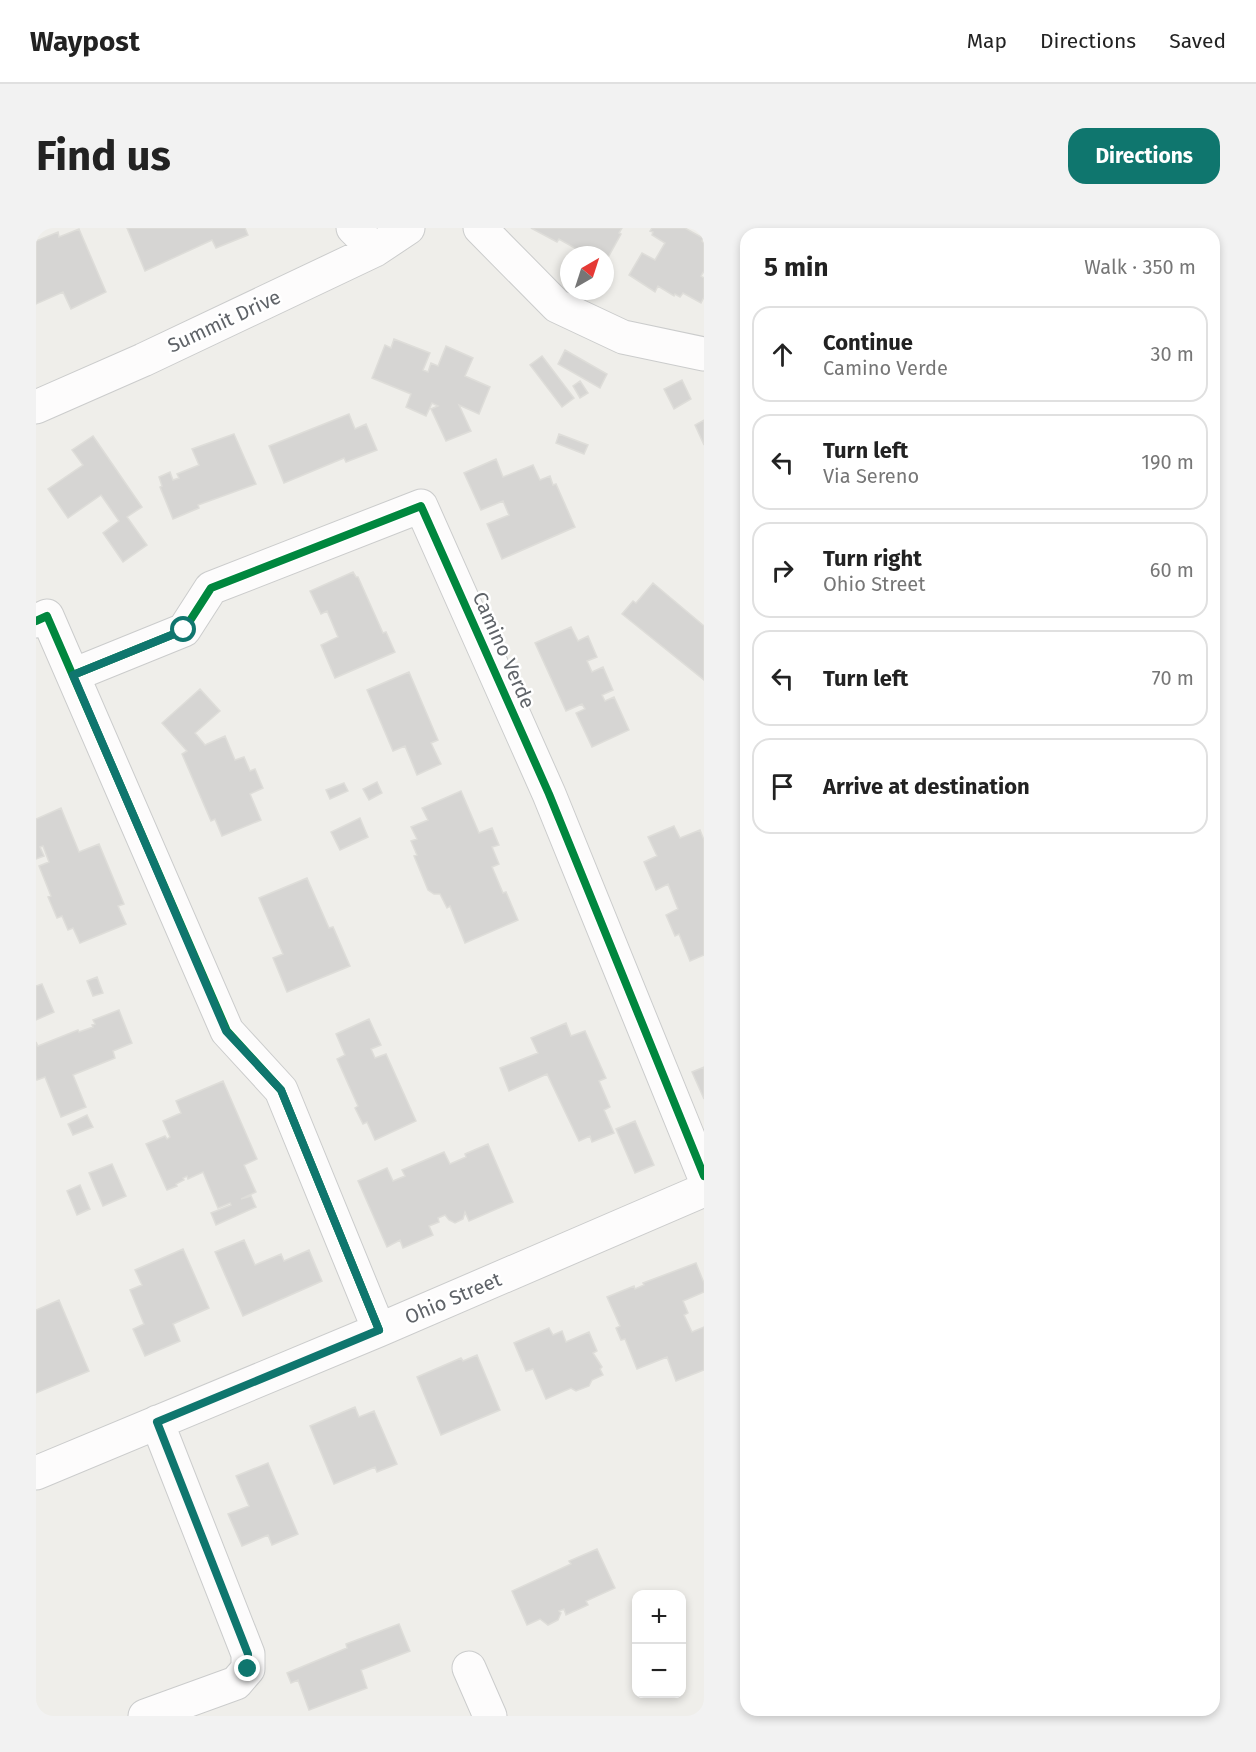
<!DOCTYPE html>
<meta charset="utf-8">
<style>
body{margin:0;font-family:"Fira Sans",sans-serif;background:#f2f2f2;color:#222}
.controls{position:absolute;right:18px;bottom:18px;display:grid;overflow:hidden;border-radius:12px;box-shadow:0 3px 9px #0003}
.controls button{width:54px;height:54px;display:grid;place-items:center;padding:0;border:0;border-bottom:2px solid #e0e0e0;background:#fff;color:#222;font:30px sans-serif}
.compass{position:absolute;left:524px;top:18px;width:54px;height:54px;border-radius:50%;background:#fff;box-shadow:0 3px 9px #0003;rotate:39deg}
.stop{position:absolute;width:18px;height:18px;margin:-14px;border:4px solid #0f766e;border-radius:50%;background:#fff}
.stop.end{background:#0f766e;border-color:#fff;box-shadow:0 2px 6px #0008}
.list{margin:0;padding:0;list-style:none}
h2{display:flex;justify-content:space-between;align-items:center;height:78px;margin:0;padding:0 24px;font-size:26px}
h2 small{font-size:20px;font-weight:400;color:#767676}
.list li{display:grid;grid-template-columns:39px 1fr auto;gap:18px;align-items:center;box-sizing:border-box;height:96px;margin:0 12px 12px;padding:0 12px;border:2px solid #e0e0e0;border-radius:18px}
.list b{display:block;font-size:22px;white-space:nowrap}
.list p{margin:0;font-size:20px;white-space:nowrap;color:#767676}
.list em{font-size:20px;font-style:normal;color:#767676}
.icon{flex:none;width:33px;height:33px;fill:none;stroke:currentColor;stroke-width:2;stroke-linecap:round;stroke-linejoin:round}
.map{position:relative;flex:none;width:668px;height:1488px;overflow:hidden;border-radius:18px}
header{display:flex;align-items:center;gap:36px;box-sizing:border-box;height:84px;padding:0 30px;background:#fff;border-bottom:2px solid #e0e0e0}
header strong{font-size:28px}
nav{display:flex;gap:33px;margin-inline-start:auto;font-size:21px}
.intro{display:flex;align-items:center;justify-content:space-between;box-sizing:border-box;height:144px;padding:0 36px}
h1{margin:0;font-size:42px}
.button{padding:15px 27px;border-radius:18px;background:#0f766e;color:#fff;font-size:21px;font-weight:700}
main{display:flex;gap:36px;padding:0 36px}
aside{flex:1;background:#fff;border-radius:18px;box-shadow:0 3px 9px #0003}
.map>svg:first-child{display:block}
</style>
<header>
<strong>Waypost</strong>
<nav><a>Map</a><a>Directions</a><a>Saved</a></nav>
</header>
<div class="intro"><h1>Find us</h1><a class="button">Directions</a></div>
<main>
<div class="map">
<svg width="668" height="1488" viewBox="0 0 668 1488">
<rect width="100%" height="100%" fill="#efeeea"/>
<!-- building -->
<path fill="#d6d5d3" stroke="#deddd9" stroke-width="1.5" d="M91,0H209L212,7L180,20L176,12L109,43Z
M495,0H586L583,5L585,6L569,35V27H545L543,26L544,23L523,11L521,14Z
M616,0H649L667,10L666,13L668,15V43L665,48L668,50V69L665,75L647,65L644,69L639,66L638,68L622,58L619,64L593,47L606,25L619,32L629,15L616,7L617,4L614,3Z
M43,1L70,64L35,81L27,64L0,76V13L22,4L23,9Z
M358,111L394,125L387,142L392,144L395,135L402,138L410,118L437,130L429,148L454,159L443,186L423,177L435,203L410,213L395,181L402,178L396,175L390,188L370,179L375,166L336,150L349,117L355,120Z
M529,122L571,146L564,160L522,136Z
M506,128L538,170L526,179L494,137Z
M646,152L655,171L638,181L628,161Z
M544,153L552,165L544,170L537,158Z
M313,186L319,201L330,196L341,222L310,234L308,230L248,255L233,218Z
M668,192V217L659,197Z
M198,206L220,256L162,277L163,280L137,291L124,259L126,258L123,249L134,244L137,252L143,250L141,246L163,237L156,221Z
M523,206L552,217L548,226L520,215Z
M57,208L106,279L91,289L111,317L87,334L67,305L83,293L65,267L32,290L12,261L47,237L36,222Z
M460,231L467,249L497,237L504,252L514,248L517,257L520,256L539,299L466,331L451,296L473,287L467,273L445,282L428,245Z
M317,344L320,349H322L347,405L350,404L359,424L299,450L285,417L302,409L291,383L285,386L274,363Z
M617,355L668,398V452L586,386L597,373L600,375Z
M535,399L542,413L552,408L561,429L551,433L556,444L567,439L577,462L566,467L569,473L578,469L593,502L556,519L540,485L549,481L546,476L530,483L499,415Z
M373,444L402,512L395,515L405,536L381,547L369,518L357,523L331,462Z
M164,461L184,483L159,505L169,517L189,508L199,532L208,529L214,543L219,541L227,560L214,566L225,592L186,608L179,591L175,593L146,526L151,523L126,495Z
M341,554L346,565L333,572L327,561Z
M308,555L312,563L294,571L290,562Z
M425,563L443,605L456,600L463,617L456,619L463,636L456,639L467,665L470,664L482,692L429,715L414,678L411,680L404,666H398L392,662L378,628L381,627L375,613L381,611L375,599L392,592L386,580Z
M25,580L43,624L63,616L88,676L82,678L90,696L44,715L37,700L32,702L26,688L21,690L12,669L15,668L3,638L13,634L7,618L4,619L8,628L0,631V591Z
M324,590L332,609L304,622L295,604Z
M638,598L644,610L664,602L668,612V727L654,733L643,706L639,708L630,687L642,681L632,656L620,662L608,634L621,628L612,609Z
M271,650L293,700L297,699L314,738L251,764L237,730L247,726L223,670Z
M61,749L67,765L57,768L51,753Z
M6,756L18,784L0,792V758Z
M83,782L96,815L77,823L79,830L37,847L50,879L25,889L9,849L1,852L0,848V814L2,818L42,802L43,804L57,799L56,797L59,796L57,792Z
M333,791L345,817L335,821L339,830L350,826L380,893L339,912L331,894L327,896L319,880L322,878L301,831L309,827L300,806Z
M530,795L535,808L549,803L570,850L563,853L574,879L568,882L578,905L556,914L554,908L543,913L511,846L473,863L464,840L502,825L495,810Z
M668,839V871L656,844Z
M187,853L221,931L208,937L220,964L205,971L215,968L220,979L180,997L175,985L195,977L194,975L182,980L167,944L152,951L151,948L147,950L148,952L140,956L141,958L131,962L110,916L129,908L131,911L134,909L127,893L145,885L140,873Z
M51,887L57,899L37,907L32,896Z
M599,893L618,937L599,945L580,901Z
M452,916L477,974L433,993L429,984L427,991L419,995L413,992L409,987L402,990L403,994L393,998L397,1007L367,1020L364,1012L351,1019L322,953L351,940L357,953L369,948L366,942L408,924L414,936L430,929L429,926Z
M76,936L90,968L67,978L53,945Z
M44,957L54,981L41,987L31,963Z
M208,1012L219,1037L245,1026L248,1033L273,1022L286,1053L207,1088L179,1024Z
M147,1021L173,1080L137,1096L144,1113L109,1128L97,1101L108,1096L94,1062L106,1057L99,1042Z
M660,1035L668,1055V1064L647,1073L652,1085L648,1087L656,1104L668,1099V1142L640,1153L631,1129L601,1141L589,1111L585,1112L580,1100L584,1098L571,1069L598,1058L599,1061L608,1057L607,1055Z
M23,1072L53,1143L0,1165V1082Z
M513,1100L517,1107L526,1103L530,1114L553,1104L561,1123L557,1125L566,1139L564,1141L567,1147L556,1152L553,1158L540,1163L535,1160L510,1171L497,1141L490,1143L478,1115Z
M441,1127L464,1182L405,1207L381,1149L425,1130L427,1133Z
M319,1179L323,1189L338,1183L361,1236L341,1244L339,1239L298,1256L274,1198Z
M232,1235L262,1306L236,1317L232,1307L206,1318L192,1286L213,1278L200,1248Z
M561,1321L579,1360L550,1373L552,1377L530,1387L528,1381L523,1383L525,1385L522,1392L512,1397L504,1391L491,1397L476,1363L535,1336L533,1333Z
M363,1396L374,1423L325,1442L331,1460L273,1482L262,1452L255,1455L251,1445L311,1420L310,1416Z"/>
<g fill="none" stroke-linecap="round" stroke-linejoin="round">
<!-- minor casing -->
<g stroke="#cbcccc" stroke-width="35">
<path id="minor" d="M317,0L339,22
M444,0L521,78L587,109L668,126
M0,179L107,132L339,22L372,0
M0,393L11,388L191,803L245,862L343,1102
M37,447L148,402L175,360L385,278L513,566L668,948
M0,1245L343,1102L668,962
M433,1440L454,1488
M109,1488L200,1455L212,1441V1426L121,1194"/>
</g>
<!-- minor -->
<use href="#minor" stroke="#fdfcfc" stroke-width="33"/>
<!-- cycleway casing -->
<g stroke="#fff" stroke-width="11">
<path id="cycleway" d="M0,393L11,388L191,803L245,862L343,1102
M37,447L148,402L175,360L385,278L513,566L668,948"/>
</g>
<!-- cycleway -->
<use href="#cycleway" stroke="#00873e" stroke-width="8"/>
</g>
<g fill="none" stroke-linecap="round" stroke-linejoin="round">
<!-- route -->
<path stroke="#0f766e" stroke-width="8" d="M148,402L37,447L190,803L245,862L343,1102L121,1194L212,1426V1441"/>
</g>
<g text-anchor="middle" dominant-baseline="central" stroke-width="5" stroke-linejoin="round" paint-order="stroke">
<!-- street labels -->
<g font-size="20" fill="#5f6368" stroke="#fff">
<text transform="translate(188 93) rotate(-25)">Summit Drive</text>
<text transform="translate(468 422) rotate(66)">Camino Verde</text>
<text transform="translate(417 1070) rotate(-23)">Ohio Street</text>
</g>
</g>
</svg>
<div class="controls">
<button>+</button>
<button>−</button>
</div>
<svg class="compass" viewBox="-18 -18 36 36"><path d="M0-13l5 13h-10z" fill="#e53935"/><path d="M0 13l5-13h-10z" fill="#767676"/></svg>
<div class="stop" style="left:148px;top:402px"></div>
<div class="stop end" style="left:212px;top:1441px"></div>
</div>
<aside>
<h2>5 min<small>Walk · 350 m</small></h2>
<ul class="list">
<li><svg class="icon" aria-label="ahead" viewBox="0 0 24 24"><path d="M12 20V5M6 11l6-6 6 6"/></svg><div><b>Continue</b><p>Camino Verde</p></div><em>30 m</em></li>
<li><svg class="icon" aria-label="left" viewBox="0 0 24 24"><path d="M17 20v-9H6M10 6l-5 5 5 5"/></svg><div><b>Turn left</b><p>Via Sereno</p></div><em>190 m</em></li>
<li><svg class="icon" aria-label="right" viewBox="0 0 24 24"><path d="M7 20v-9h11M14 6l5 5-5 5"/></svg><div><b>Turn right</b><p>Ohio Street</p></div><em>60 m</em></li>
<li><svg class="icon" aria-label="left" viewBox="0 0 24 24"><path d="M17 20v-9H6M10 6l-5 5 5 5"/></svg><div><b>Turn left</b></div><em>70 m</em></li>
<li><svg class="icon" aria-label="arrive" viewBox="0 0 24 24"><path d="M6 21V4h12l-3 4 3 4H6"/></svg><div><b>Arrive at destination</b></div></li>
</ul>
</aside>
</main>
